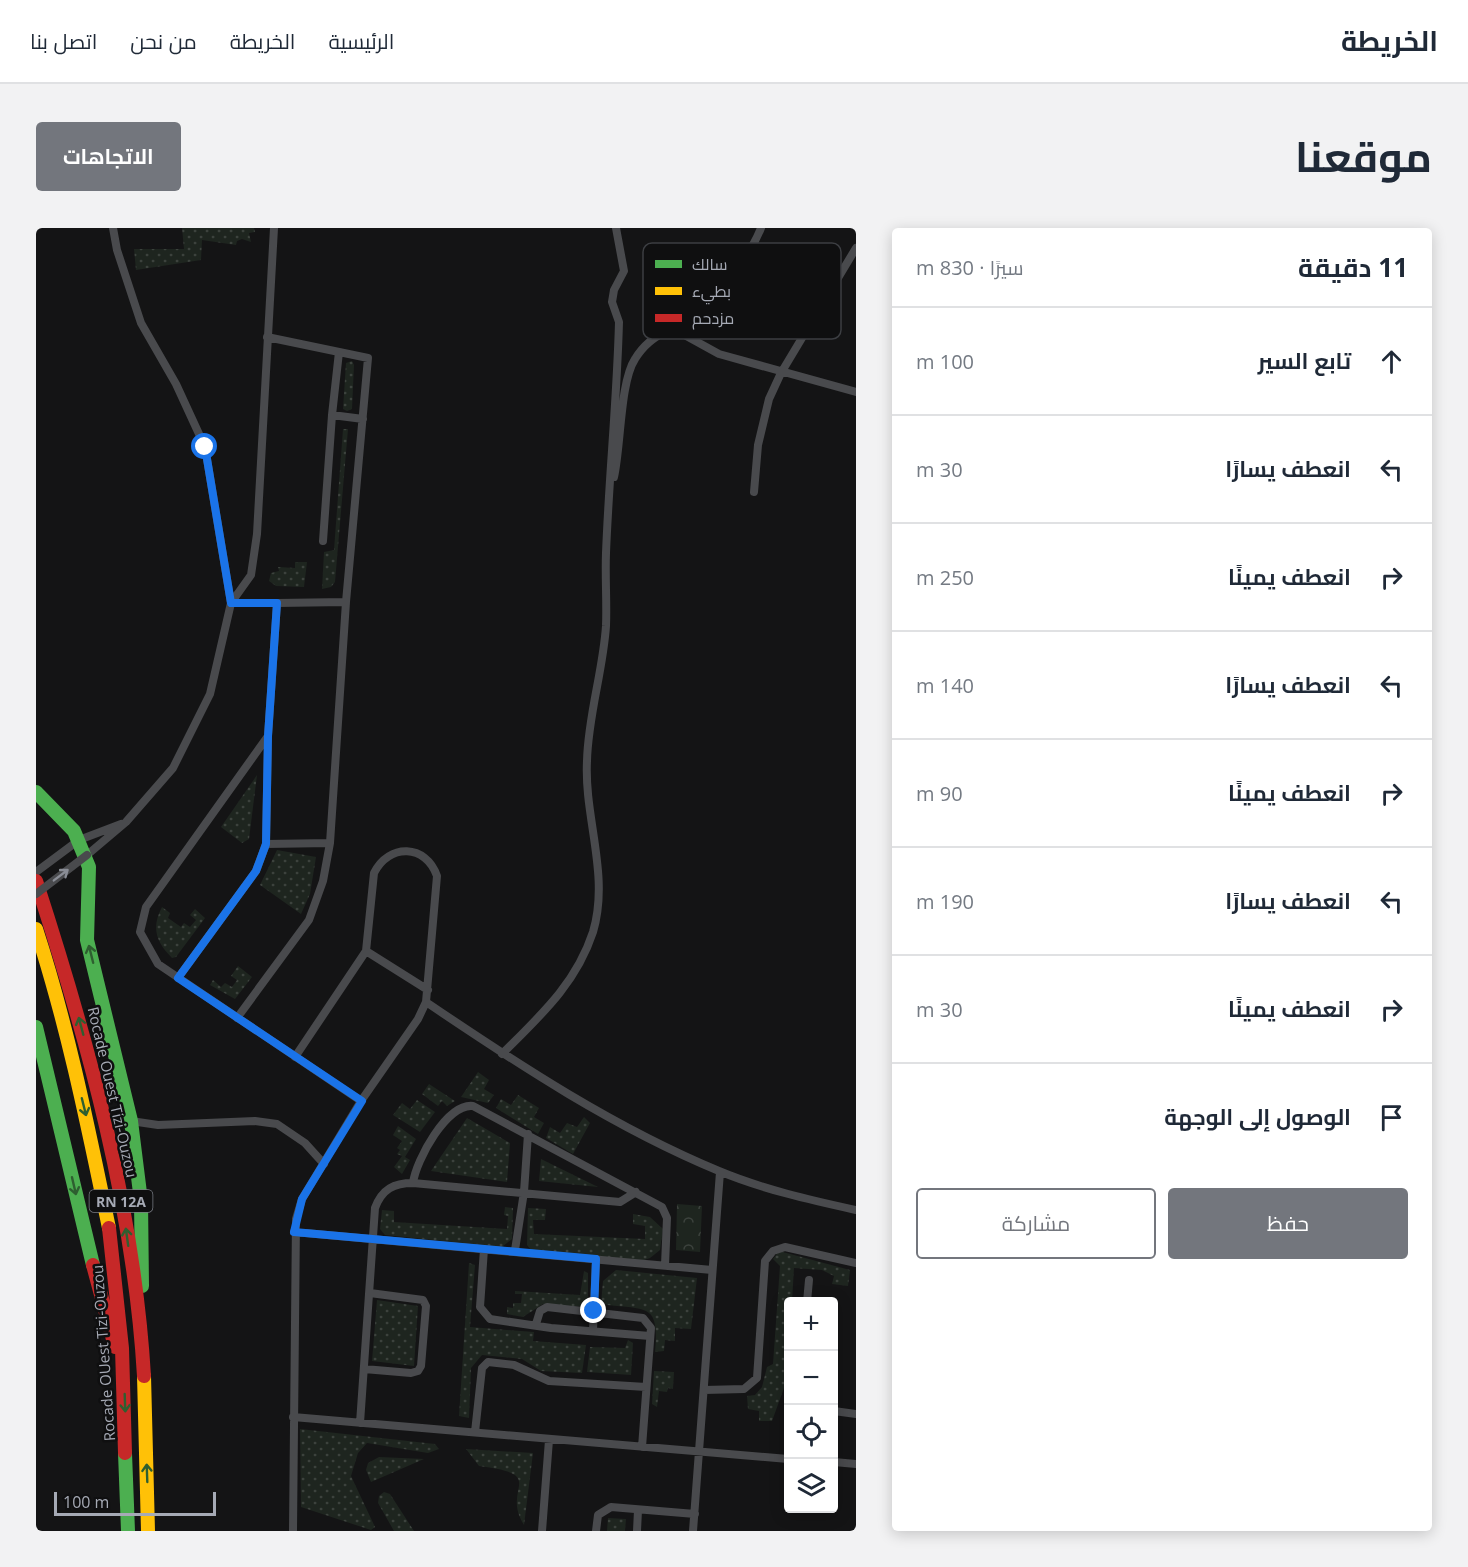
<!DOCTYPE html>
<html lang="ar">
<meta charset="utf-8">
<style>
body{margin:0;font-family:"Open Sans",Cairo,sans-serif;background:#f2f2f3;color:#1f2937;direction:rtl}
.controls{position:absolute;right:18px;bottom:18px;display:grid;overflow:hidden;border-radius:6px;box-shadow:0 3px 15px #0003}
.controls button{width:54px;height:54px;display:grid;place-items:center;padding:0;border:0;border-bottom:2px solid #e0e1e3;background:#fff;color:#1f2937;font:30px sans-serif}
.scale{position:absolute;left:18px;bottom:15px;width:162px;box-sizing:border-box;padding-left:6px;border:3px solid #a6aab5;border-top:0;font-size:16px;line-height:21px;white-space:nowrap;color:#a6aab5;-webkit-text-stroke:4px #0f0f10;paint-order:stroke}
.stop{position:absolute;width:18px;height:18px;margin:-14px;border:4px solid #1a73e8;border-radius:50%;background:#fff}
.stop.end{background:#1a73e8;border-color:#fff;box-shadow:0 2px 6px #0008}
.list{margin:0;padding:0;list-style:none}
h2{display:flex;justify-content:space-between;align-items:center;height:78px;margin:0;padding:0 24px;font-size:26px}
h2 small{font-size:20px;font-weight:400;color:#747a83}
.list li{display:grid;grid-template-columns:39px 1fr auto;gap:18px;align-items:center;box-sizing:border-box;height:108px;padding:0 24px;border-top:2px solid #e0e1e3}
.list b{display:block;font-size:22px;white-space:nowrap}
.list em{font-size:20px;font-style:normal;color:#747a83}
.actions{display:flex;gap:12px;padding:18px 24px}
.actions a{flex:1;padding:14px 0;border:2px solid #73767d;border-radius:6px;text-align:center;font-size:21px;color:#73767d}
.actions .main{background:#73767d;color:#fff}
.icon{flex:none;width:33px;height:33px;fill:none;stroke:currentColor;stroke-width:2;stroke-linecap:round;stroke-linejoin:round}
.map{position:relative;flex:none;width:820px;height:1303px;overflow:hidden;direction:ltr;border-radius:6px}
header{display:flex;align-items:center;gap:36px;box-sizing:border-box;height:84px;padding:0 30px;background:#fff;border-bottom:2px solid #e0e1e3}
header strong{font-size:28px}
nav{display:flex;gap:33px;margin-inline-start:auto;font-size:21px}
.intro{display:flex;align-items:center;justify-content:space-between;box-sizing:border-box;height:144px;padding:0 36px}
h1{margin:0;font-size:42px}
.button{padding:15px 27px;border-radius:6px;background:#73767d;color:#fff;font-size:21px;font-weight:700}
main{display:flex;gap:36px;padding:0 36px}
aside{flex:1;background:#fff;border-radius:6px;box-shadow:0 3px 15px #0003}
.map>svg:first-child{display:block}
</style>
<header>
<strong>الخريطة</strong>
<nav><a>الرئيسية</a><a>الخريطة</a><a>من نحن</a><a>اتصل بنا</a></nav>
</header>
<div class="intro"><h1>موقعنا</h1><a class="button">الاتجاهات</a></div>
<main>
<aside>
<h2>11 دقيقة<small>سيرًا · 830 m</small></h2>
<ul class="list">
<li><svg class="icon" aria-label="ahead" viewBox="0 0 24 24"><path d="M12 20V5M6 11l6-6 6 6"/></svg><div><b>تابع السير</b></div><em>100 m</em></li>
<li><svg class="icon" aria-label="left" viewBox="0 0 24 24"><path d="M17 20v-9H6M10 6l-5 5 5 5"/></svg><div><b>انعطف يسارًا</b></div><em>30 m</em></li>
<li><svg class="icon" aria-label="right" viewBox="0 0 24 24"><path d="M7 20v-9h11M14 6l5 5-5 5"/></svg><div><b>انعطف يمينًا</b></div><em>250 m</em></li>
<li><svg class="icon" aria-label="left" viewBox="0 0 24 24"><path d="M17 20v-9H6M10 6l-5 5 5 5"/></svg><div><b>انعطف يسارًا</b></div><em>140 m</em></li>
<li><svg class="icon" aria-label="right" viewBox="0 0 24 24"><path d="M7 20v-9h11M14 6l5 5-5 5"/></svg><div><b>انعطف يمينًا</b></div><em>90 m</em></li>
<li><svg class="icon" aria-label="left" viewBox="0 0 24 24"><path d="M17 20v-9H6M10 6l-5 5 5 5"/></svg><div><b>انعطف يسارًا</b></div><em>190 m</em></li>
<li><svg class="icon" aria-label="right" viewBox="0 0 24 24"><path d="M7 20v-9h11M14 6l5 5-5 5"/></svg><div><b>انعطف يمينًا</b></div><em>30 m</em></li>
<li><svg class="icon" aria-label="arrive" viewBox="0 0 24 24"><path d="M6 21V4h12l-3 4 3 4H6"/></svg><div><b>الوصول إلى الوجهة</b></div></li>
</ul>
<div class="actions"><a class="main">حفظ</a><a>مشاركة</a></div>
</aside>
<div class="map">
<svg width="820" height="1303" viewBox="0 0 820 1303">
<defs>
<pattern id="forest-crowns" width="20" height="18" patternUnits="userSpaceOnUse" patternTransform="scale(1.5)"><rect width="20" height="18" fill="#1e251f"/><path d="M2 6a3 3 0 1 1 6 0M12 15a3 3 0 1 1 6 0" fill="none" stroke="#3c423d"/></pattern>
<pattern id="garden-dots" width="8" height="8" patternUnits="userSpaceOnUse" patternTransform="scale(1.5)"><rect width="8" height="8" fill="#1e251f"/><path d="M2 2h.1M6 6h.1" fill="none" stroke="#3c423d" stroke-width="1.8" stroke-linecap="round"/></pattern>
</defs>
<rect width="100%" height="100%" fill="#141415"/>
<!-- forest -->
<path fill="url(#forest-crowns)" d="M641,976L666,978L664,1024L640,1022Z"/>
<!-- garden -->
<path fill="url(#garden-dots)" d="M146,0H218L219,4L213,5L215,14L206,11L201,13L200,17L166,12L165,32L100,42L98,21H148Z
M316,133L318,137L316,181L311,183L307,181L310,135Z
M307,201H312L299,354L295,359L286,361L288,324L298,322Z
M259,334H271L268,359L240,358L233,353L235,345L243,343L242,339L259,340Z
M221,547L213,611L206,615L185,599Z
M241,622L280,629L274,666L265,686L224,657Z
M126,679L134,685L132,690L145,699L148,695L154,699L160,692L154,687L159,681L169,690L140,729L136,730C120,714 115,700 126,679Z
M202,738L216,749L199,771L174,757L177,752L185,759L189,755L196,759L201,752L195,748Z
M442,844L453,852L448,861L458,867L452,875L425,869Z
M393,856L419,873L411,878L406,873L402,878L386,866Z
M482,867L503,880L498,889L508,895L502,906L460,880L465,871L475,877Z
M381,872L399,884L384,904L357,887L366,875L374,881Z
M548,889L554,895L537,926L510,910L514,899L524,905L531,895L541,899Z
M431,890L474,915L471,954L395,943Z
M362,898L380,911L369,929L374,932L366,946L358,939L366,928L361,926L364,922L361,920L366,913L357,907Z
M505,931L562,959L503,953Z
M469,979L477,980L476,1011L466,1019L349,1007L344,1001L346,982L358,983V994L471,1001L472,988L468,987Z
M492,980L510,981L509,992H497L498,1006L609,1011V998L597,996V986L614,989L627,1001L624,1022L614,1030L605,1033L495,1022L491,1017Z
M743,1023L814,1042L812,1058L796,1056L798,1048L786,1042L758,1040L756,1073L752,1074V1157L748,1160L736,1193H723V1183L712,1181L711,1168L719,1167L726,1159L731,1139L737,1136L744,1038L737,1031Z
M433,1035L439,1037L434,1099L498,1104L497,1113L550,1117L546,1145L505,1143L486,1131L446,1127L435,1140L433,1190L423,1188Z
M580,1042L661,1050L655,1101L639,1100V1113L629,1112L628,1123L619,1124C624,1072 609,1083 565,1076L567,1053Z
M548,1043L552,1045V1071L548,1079L507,1076L487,1089L471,1086V1079L477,1080V1075H485L486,1066H479V1063L544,1067Z
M341,1072L382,1078L378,1138L336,1133Z
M592,1112L597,1115L595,1147L551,1144L554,1119L589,1120Z
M618,1143L638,1144L637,1161L632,1160L631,1164L623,1163L621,1179L616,1176Z
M264,1201L399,1216L403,1221L392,1225L331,1215L322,1225L315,1248L339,1299L335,1302L265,1279Z
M430,1221L497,1225L488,1297C464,1259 514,1247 443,1238Z
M343,1229L388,1231L335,1254L330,1242L332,1235Z
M348,1264L354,1266L378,1303H358L342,1275L343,1268Z
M572,1290L590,1291L589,1303H571Z"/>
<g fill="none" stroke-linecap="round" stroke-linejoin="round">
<!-- street -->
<path stroke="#494a4d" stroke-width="8" d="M634,99L683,126L820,164
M231,109L332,130L310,374
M296,187L303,124
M578,249C585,218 584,154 599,131C613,108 629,106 648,90C678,66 710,38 725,0
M718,264L722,217L733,171L745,145L820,20
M287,313L296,187L327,191
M195,375L215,347L221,306L238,0
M195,375H241
M232,509L230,616L294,615
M51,627L90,594L137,540L174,466L195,375L169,219L140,156L105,95L81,22L77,0
M0,644L43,612L85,596
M330,723L392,762
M142,750L220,643L230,616
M390,774C483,837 579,900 683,943C726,961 774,972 820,982
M201,790L273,692L287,653L294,615L310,374L241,375L232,508L110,679L104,704L122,736L325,873
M466,826C504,788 540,756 557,704C574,647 548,590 551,533C552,488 567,443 570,398C571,374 569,349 570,325C573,248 581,171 583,94L576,74L578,62L588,43L580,0
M95,893L122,897L219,893L241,896L269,915L288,936
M377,955C380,932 411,875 437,878L626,979L631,990L629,1037
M258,1004L676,1042
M448,1021L444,1079L454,1091L515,1100L614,1108
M479,1022L488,964L492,906
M771,1074L773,1052
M500,1096L504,1083L511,1079L607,1090L615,1100L606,1219
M557,1102L560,1031
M328,1141L375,1145L382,1143L385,1138L390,1078L387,1072L334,1065
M668,1162L708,1161L721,1150L729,1033L737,1023L749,1019L820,1035
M798,1183L820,1186
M257,1189L752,1231
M324,1195L339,980C346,961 358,955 377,955L584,974L600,964
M439,1204L446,1140L452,1134L478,1137L513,1153L610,1159
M798,1234L820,1236
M257,1303L260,991L266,971L325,873L382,791L390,774L401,648C390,616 353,615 338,645L330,723L259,829
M506,1303L513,1212
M560,1303L562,1287L575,1279L659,1286
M601,1303L602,1282
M657,1303L684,944"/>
<!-- fast -->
<path stroke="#4caf50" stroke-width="14" d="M0,564L38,603L53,639L51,712L95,893L105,973L106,1058
M0,799L57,1037
M89,1225L92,1303"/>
<!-- slow -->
<path stroke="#ffc107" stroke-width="14" d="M0,701C32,799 52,899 73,1000
M108,1148L112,1303"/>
<!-- jam -->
<path stroke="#c62828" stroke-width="14" d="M0,653C52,813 98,979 108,1148
M73,1000L86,1120L89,1225
M57,1037L79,1119"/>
<!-- street-bridge -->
<path stroke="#494a4d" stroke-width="8" d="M0,666L51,627"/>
</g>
<!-- one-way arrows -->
<defs><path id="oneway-shaft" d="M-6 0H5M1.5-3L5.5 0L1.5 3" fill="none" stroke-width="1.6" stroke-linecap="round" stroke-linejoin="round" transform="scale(1.5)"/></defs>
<use stroke="#8a8d96" href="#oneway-shaft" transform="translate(25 647) rotate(-37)"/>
<g stroke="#2e5f30">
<use href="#oneway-shaft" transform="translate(55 726) rotate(-104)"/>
<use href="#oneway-shaft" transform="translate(45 798) rotate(-105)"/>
<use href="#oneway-shaft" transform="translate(48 879) rotate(76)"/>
<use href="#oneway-shaft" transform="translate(38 958) rotate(77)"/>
<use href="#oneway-shaft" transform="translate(91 1009) rotate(-98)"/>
<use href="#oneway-shaft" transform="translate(89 1175) rotate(88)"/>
<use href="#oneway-shaft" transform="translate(111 1245) rotate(-92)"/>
</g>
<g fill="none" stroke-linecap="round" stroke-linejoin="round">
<!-- route -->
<path stroke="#1a73e8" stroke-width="8" d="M169,219L195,375H241L232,508L230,616L220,643L142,750L326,873L266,971L258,1004L560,1031L558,1083"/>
</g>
<g text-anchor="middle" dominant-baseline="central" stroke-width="5" stroke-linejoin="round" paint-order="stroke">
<!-- shield labels -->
<rect fill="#0f0f10" stroke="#797c84" stroke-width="1.5" x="53.5" y="962" width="63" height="22" rx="4.5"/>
<g font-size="14" font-weight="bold" fill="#a6aab5">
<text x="85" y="973">RN 12A</text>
</g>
<!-- street labels -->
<g font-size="15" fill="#a6aab5" stroke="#0f0f10">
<text transform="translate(77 864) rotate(77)">Rocade Ouest Tizi-Ouzou</text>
<text transform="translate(67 1125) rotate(-94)">Rocade OUest Tizi-Ouzou</text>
</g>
</g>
<!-- legend -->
<rect x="607" y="15" width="198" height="96" rx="9" fill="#0f0f10" stroke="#3c3e42" stroke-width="1.5"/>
<rect x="619" y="32" width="27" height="8" fill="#4caf50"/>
<rect x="619" y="59" width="27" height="8" fill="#ffc107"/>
<rect x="619" y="86" width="27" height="8" fill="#c62828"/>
<g font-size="16" fill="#a6aab5">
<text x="656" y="42">سالك</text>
<text x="656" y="69">بطيء</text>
<text x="656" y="96">مزدحم</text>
</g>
</svg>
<div class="controls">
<button>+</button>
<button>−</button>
<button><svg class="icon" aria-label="locate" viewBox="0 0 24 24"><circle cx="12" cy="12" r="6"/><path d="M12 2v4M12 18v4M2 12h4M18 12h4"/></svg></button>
<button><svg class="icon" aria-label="layers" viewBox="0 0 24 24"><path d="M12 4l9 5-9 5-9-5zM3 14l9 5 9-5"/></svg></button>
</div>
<div class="scale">100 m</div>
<div class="stop" style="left:169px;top:219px"></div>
<div class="stop end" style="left:558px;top:1083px"></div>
</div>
</main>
